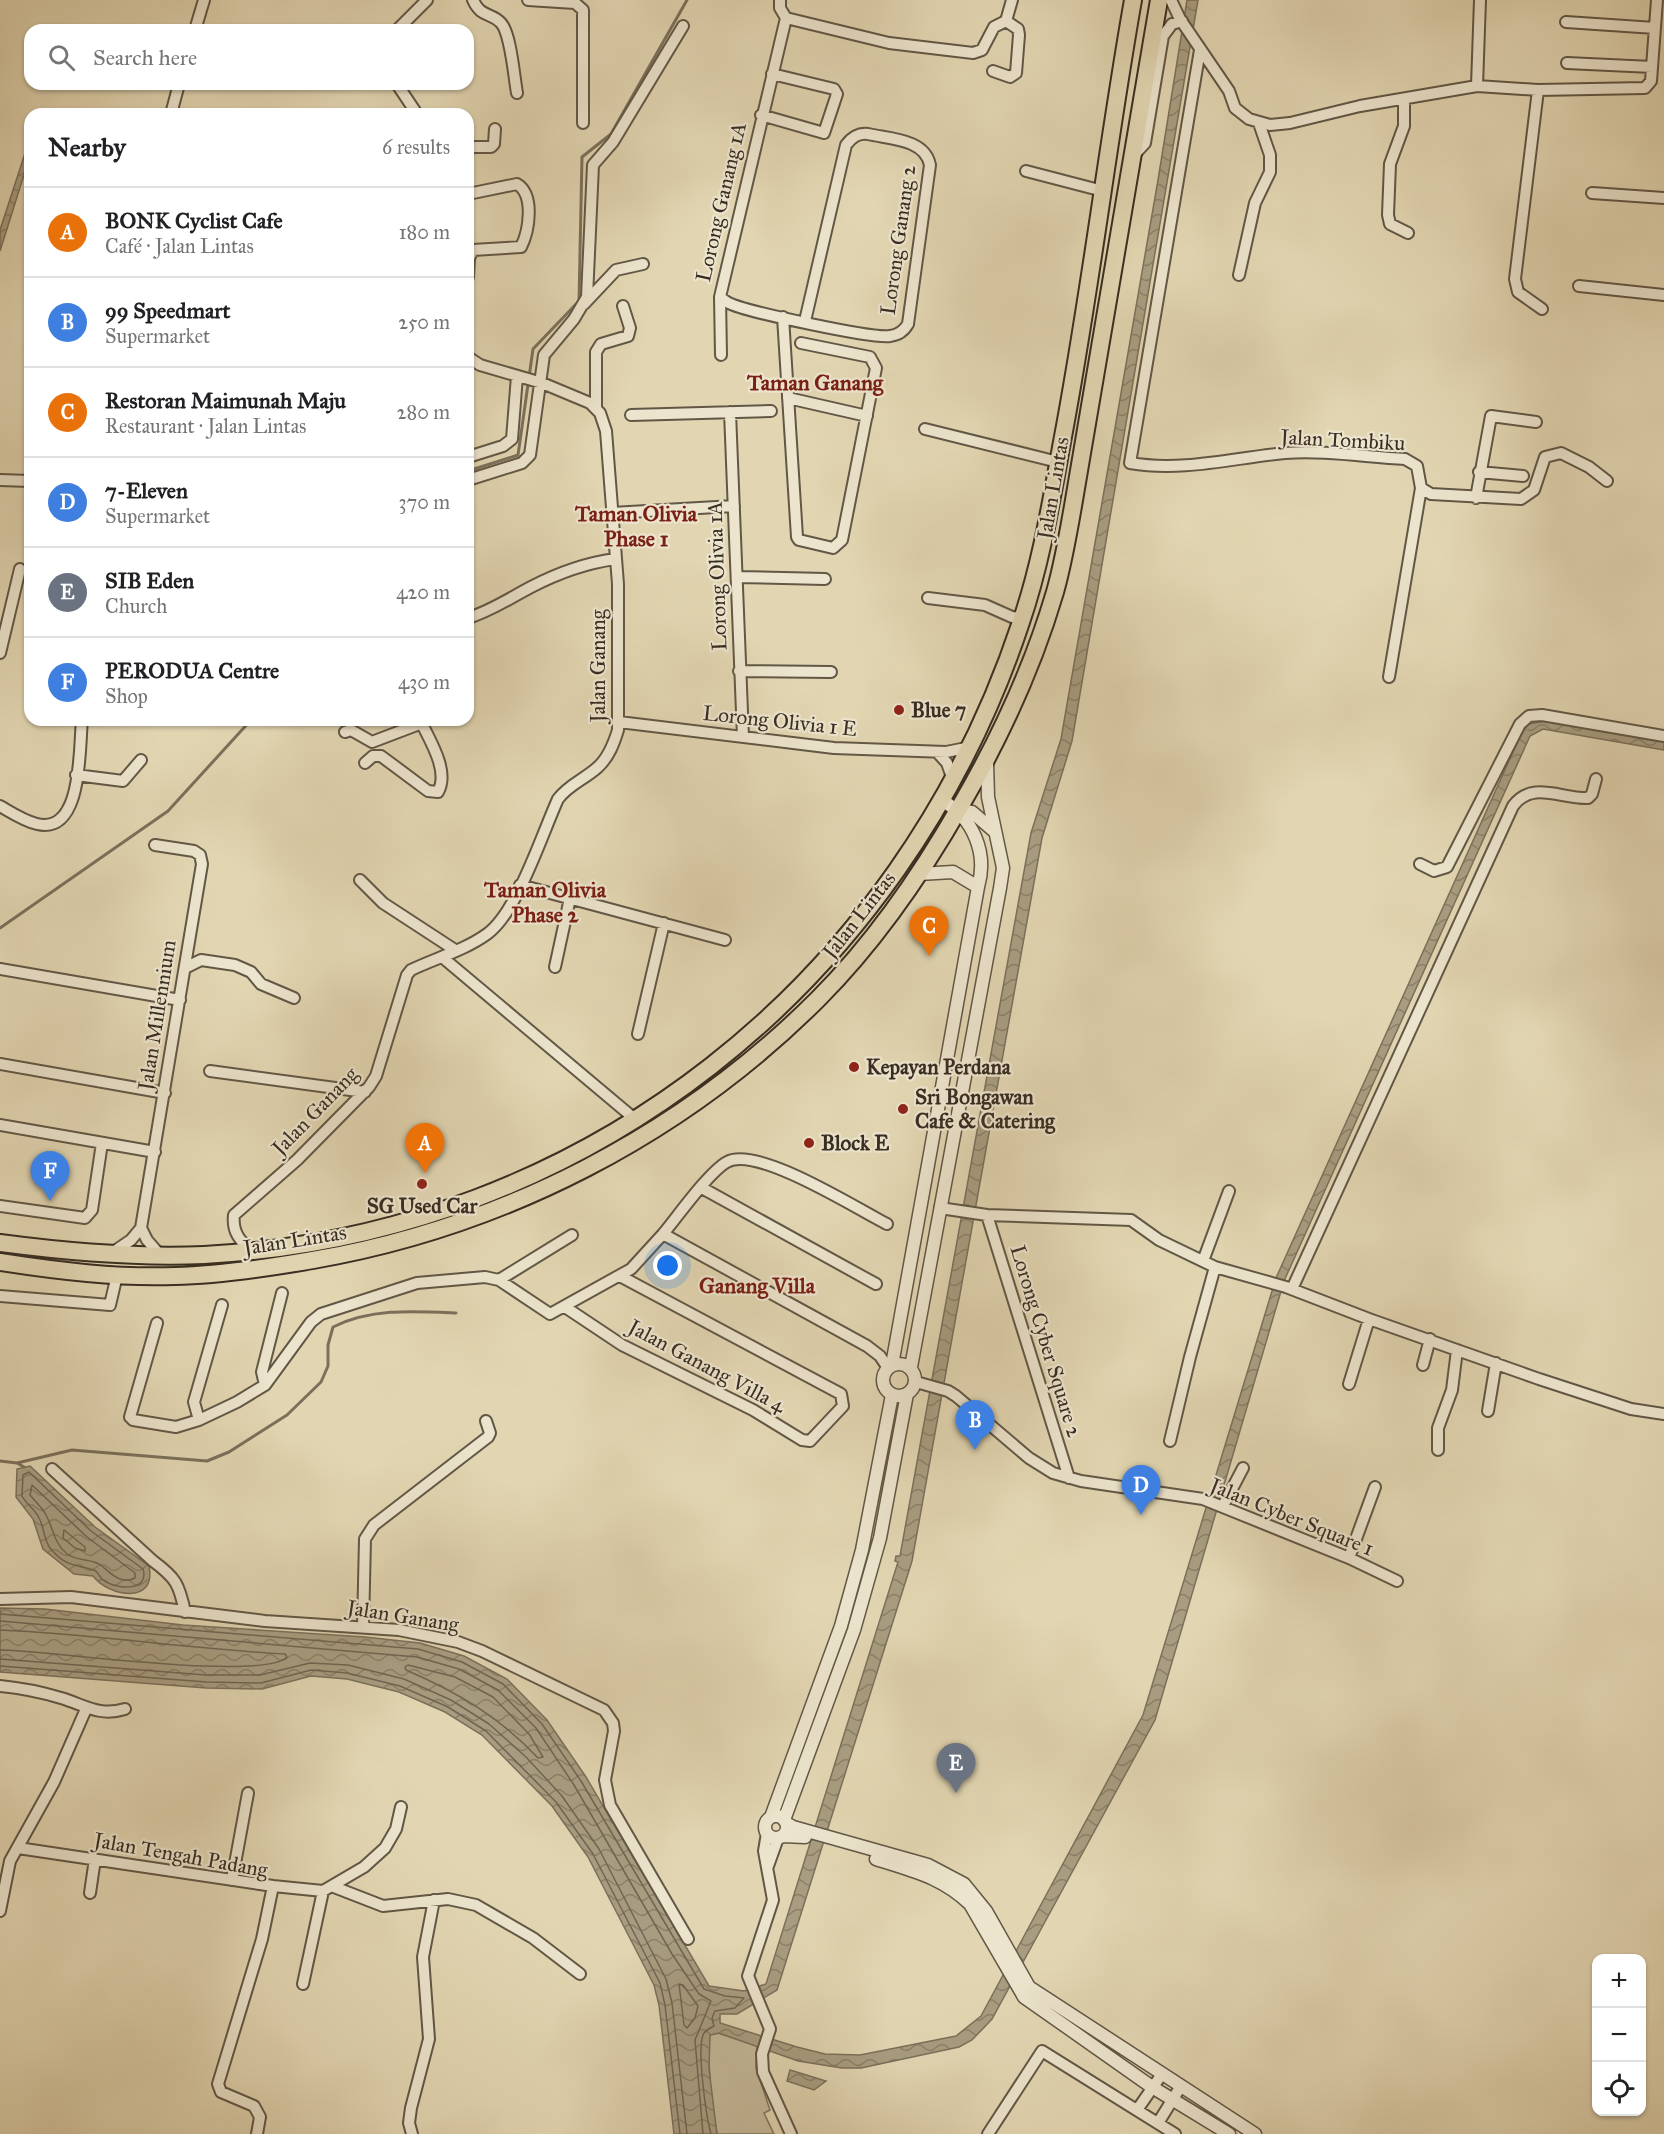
<!DOCTYPE html>
<meta charset="utf-8">
<style>
body{margin:0;font-family:"IM FELL Great Primer",serif;background:#f6f6f6;color:#202124}
.controls{position:absolute;right:18px;bottom:18px;display:grid;overflow:hidden;border-radius:12px;box-shadow:0 2px 4px #0004}
.controls button{width:54px;height:54px;display:grid;place-items:center;padding:0;border:0;border-bottom:2px solid #e0e0e0;background:#fff;color:#202124;font:30px sans-serif}
.you{position:absolute;left:668px;top:1266px;width:21px;height:21px;margin:-15px;border:4px solid #fff;border-radius:50%;background:#1a73e8;box-shadow:0 0 0 9px #1a73e833}
.badge{display:grid;place-items:center;width:39px;height:39px;border-radius:50%;background:#0b8043;color:#fff;font-size:20px;font-weight:700}
.pin{position:absolute;translate:-50% -50px;filter:drop-shadow(0 2px 3px #0008)}
.pin::after{content:'';position:absolute;top:32px;width:21px;height:18px;background:inherit;clip-path:polygon(0 0,100% 0,50% 100%)}
.list{margin:0;padding:0;list-style:none}
h2{display:flex;justify-content:space-between;align-items:center;height:78px;margin:0;padding:0 24px;font-size:26px}
h2 small{font-size:20px;font-weight:400;color:#757577}
.list li{display:grid;grid-template-columns:39px 1fr auto;gap:18px;align-items:center;box-sizing:border-box;height:90px;padding:0 24px;border-top:2px solid #e0e0e0}
.list b{display:block;font-size:22px;white-space:nowrap}
.list p{margin:0;font-size:20px;white-space:nowrap;color:#757577}
.list em{font-size:20px;font-style:normal;color:#757577}
.icon{flex:none;width:33px;height:33px;fill:none;stroke:currentColor;stroke-width:2;stroke-linecap:round;stroke-linejoin:round}
.map{position:relative;flex:none;width:1664px;height:2134px;overflow:hidden}
.search{position:absolute;background:#fff;box-shadow:0 2px 4px #0004;left:24px;top:24px;width:450px;height:66px;display:flex;align-items:center;gap:15px;box-sizing:border-box;padding:0 21px;border-radius:18px;color:#757577;font-size:22px}
.panel{position:absolute;background:#fff;box-shadow:0 2px 4px #0004;left:24px;top:108px;width:450px;height:618px;border-radius:18px}
.map>svg:first-child{display:block}
</style>
<div class="map">
<svg width="1664" height="2134" viewBox="0 0 1664 2134">
<defs>
<pattern id="water-waves" width="16" height="10" patternUnits="userSpaceOnUse" patternTransform="scale(1.5)"><rect width="16" height="10" fill="#a89d81"/><path d="M0 5q4-4 8 0t8 0" fill="none" stroke="#8a8069"/></pattern>
</defs>
<rect width="100%" height="100%" fill="#e2d6b2"/>
<filter id="stains"><feTurbulence type="fractalNoise" baseFrequency=".00333" numOctaves="4"/><feColorMatrix values="0 0 0 0 .2 0 0 0 0 .09 0 0 0 0 .02 0 0 0 .5 -.17"/></filter>
<radialGradient id="worn" r=".72"><stop offset=".6" stop-color="#630" stop-opacity="0"/><stop offset="1" stop-color="#630" stop-opacity=".3"/></radialGradient>
<!-- grass -->
<path fill="#c5b99a" stroke="#7e735e" stroke-width="1.5" d="M718,2033L757,2046L756,2068L770,2110L764,2113L774,2134H717L711,2099L708,2040L710,2035Z"/>
<!-- water -->
<path fill="url(#water-waves)" stroke="#7b705b" stroke-width="1.5" d="M1187,0H1198L1072,741L1042,838L912,1561L777,1990L737,2014H720V2023L797,2047L825,2054L860,2055L956,2036L981,2016L1143,1715L1276,1278L1522,732L1529,724L1546,721L1664,741V750L1543,729L1530,736L1284,1281L1155,1720L992,2019L972,2040L959,2047L861,2068H842L798,2061L719,2033L710,2035L709,2069L717,2134H674L659,2005L654,1985L588,1857L552,1806L482,1735L445,1712L399,1692L347,1679L311,1676L262,1689L206,1688L0,1672V1608L45,1609L183,1625L365,1637L420,1643L464,1656L507,1679L547,1720L586,1777L709,1986L744,1991L766,1984L898,1562L895,1561L896,1556H900L1031,833L1061,739L1158,180Z
M30,138V156L0,251V230Z
M30,1466L95,1527L149,1566C157,1605 109,1597 93,1576L74,1574L43,1549L33,1519L16,1497L17,1469Z
M790,2070L826,2081L814,2090L787,2081Z"/>
<g fill="none" stroke-linecap="round" stroke-linejoin="round">
<!-- shore -->
<path stroke="#706552" stroke-width="1.5" d="M29,1472L91,1531L143,1569C150,1593 115,1589 103,1580C99,1577 99,1572 94,1570C73,1564 66,1567 50,1548C44,1540 44,1527 39,1518C35,1509 26,1504 22,1496L23,1475Z
M32,1485L87,1537L135,1573V1578C122,1585 111,1574 102,1566C93,1558 78,1562 67,1554C53,1542 54,1529 45,1513C41,1507 35,1501 30,1495Z
M64,1530L85,1547V1551L75,1548L63,1538Z
M0,1614L418,1649L462,1662L503,1684L542,1724L581,1781L704,1989L725,1996L744,1998L735,2008L715,2011L712,2018L714,2026C709,2029 705,2030 703,2035C697,2051 706,2116 711,2134
M0,1621L417,1657L459,1669L498,1690L536,1728L574,1785L672,1954L699,1994L711,2001L695,2040L703,2134
M0,1630C95,1634 189,1649 285,1654L287,1657C262,1682 47,1650 0,1650
M0,1659L206,1675H260L310,1663L348,1665L404,1679L451,1700L489,1724L526,1757L562,1796L599,1849L666,1979L672,2003L687,2134
M408,1665L455,1677L493,1697L529,1734L543,1757L538,1758C500,1717 457,1692 406,1670L405,1667Z
M0,1666L206,1682L261,1683L311,1670L347,1673L400,1686L448,1707L486,1731L556,1802L593,1854L660,1983L665,2005L680,2134
M679,1984L683,1985L698,2006L695,2018L687,2028L684,2025Z"/>
<!-- stream -->
<path stroke="#7b705b" stroke-width="3" d="M468,471L518,455L533,349L579,301L582,157L611,134L687,0
M0,928L168,811L251,720
M0,1461L17,1463L24,1467
M17,1463L72,1450L207,1461L229,1452L287,1415L321,1382L328,1366V1345L333,1327C371,1308 414,1311 456,1313"/>
<!-- minor casing -->
<g stroke="#625746" stroke-width="14">
<path id="minor" d="M473,0C481,18 491,12 501,23C511,34 514,77 517,93
M528,0L575,3L583,10V123
M780,0V8L786,18
M1171,0L1180,19L1229,91L1235,108L1249,119L1270,125L1290,123L1360,106L1477,86L1538,90L1645,88L1651,81L1657,0
M786,18L720,297C723,299 727,303 731,304C749,312 873,339 890,336C899,335 904,331 908,324L930,165C925,139 890,139 868,134C858,133 852,137 846,145L805,321
M786,18L889,43L973,53L982,50L994,27L1006,21L1018,29L1019,35L1016,73L1010,77L993,71
M1006,21L1012,0
M1566,22L1655,28
M195,30L204,0
M397,30L427,0
M1200,50L1130,463C1182,472 1233,458 1285,453C1324,450 1366,457 1405,459L1417,466L1421,488L1431,494L1521,499L1534,490L1545,457L1561,453L1589,467L1607,481
M1567,63L1652,67
M397,84L417,114
M1477,86L1480,0
M1538,90L1515,279L1518,292L1542,309
M1404,99V126L1390,164L1388,215L1390,224L1408,233
M171,114L179,84
M761,115L824,133L837,94L834,89L772,74
M468,147H491L494,144L495,129
M1134,155L1145,143L1163,36L1172,24L1182,21
M1026,171L1103,191
M1592,193L1664,198
M468,194L517,184C535,195 529,231 521,247L473,250L469,258L468,277
M1239,275L1255,203L1270,172V155L1259,123
M1579,286L1664,295
M720,297L721,355
M584,304L616,270L643,264
M783,317L797,537L799,540L833,548L842,540L876,368L870,357L801,343
M788,398L867,416
M596,407V352L601,344L628,336L630,328L623,306
M730,412L743,737
M631,415L771,411
M925,429L1058,462
M468,457L503,446L512,439L517,376
M1479,472L1523,476
M0,480L30,481
M468,480L522,463L530,455L544,355L574,319L587,297L593,165L613,142L683,26
M1476,498L1491,416L1536,422
M612,513L734,506
M737,577L825,579
M928,598L985,605L1012,617L1023,618
M468,618C491,611 510,598 531,587C558,573 586,563 615,559
M0,653L20,569
M739,671L831,672
M1389,677L1421,488
M619,722L834,748L946,752L971,747
M345,732L351,730L372,742L422,723
M937,752L947,763L953,780
M365,763L373,756H381L428,791L438,792C450,771 429,739 420,720
M76,775L123,781L141,760
M0,806C12,813 24,821 37,824C83,835 79,749 82,720
M1420,864L1434,871L1447,867L1520,724L1529,716L1542,715L1664,736
M360,880L383,903L455,950
M520,885L725,940
M442,957L636,1120
M555,967L570,898
M185,968L201,960L235,965L251,972L261,984L294,998
M0,969L180,1000
M638,1034L664,923
M0,1064L165,1093
M210,1071L365,1092
M0,1125L155,1152
M702,1188L876,1284
M0,1206L85,1218L92,1210L102,1143
M940,1208L987,1215L1131,1220L1159,1240L1215,1267L1286,1287L1369,1319L1539,1379L1631,1409L1664,1414
M987,1215L1069,1478
M141,1228L147,1240L161,1256
M663,1234C678,1216 709,1172 727,1162C757,1145 857,1209 887,1224
M253,1250C240,1243 232,1231 234,1215L297,1160L369,1087L376,1076L407,975L411,970C436,958 465,950 487,934C517,913 542,834 558,799C568,785 585,779 598,767C609,757 614,743 618,730V584L606,431L600,413L590,403L542,383L480,365L468,357
M112,1253L131,1240L141,1228L202,864L200,855L194,851L155,845
M1203,1261L1229,1191
M499,1280L572,1235
M1292,1289L1513,806C1532,780 1561,799 1588,798L1592,794L1596,779
M0,1296L110,1305L117,1275
M565,1307L622,1345L753,1410L802,1440L810,1441L843,1406L841,1394L620,1276
M157,1323L130,1417L133,1420L176,1427L199,1420L237,1402L265,1385L311,1322L321,1314L417,1283L485,1277L499,1280L550,1314L631,1269L663,1234L867,1346L880,1356L888,1368
M1423,1365L1430,1339
M916,1382L948,1391L956,1396L1029,1458L1053,1473L1081,1481L1203,1499L1349,1558L1397,1581
M1349,1384L1369,1319
M265,1385L262,1372L282,1293
M1488,1411L1496,1363
M199,1420L194,1402L222,1305
M1170,1441L1190,1357L1215,1267
M1438,1450V1428L1452,1390L1457,1350
M52,1469L153,1561C176,1578 179,1584 185,1612
M1223,1506L1243,1468
M1349,1558L1375,1487
M0,1599L71,1597L265,1621L399,1630L458,1642L482,1651L604,1710L613,1723L614,1731L605,1780L610,1805L688,1939
M363,1627L365,1539L374,1525L488,1437L490,1433L486,1421
M0,1686C21,1688 41,1692 61,1698C85,1705 99,1717 125,1709
M767,1833L764,1851L773,1900L748,1976L770,2029L762,2054L763,2072L791,2134
M18,1848L273,1886L323,1891L364,1867L385,1848L396,1829L401,1807
M768,1866L778,1838
M232,1880L248,1793
M334,1887L383,1906L448,1899L476,1905L533,1938L580,1974
M90,1893L95,1859
M0,1911L10,1861L54,1782L86,1709
M303,1984L323,1891
M1137,2110L1162,2074
M1158,2123L1181,2086
M257,2134L260,2117L254,2106L221,2092L218,2084L262,1939L273,1886
M412,2134L409,2123L411,2108L429,2039L423,1957L434,1900
M988,2134L1042,2051L1175,2134"/>
</g>
<!-- tertiary casing -->
<g stroke="#625746" stroke-width="15">
<path id="tertiary" d="M943,801C973,818 988,853 978,887
M958,810L972,812L994,831
M883 1380a16 16 0 1 1 32 0a16 16 0 1 1-32 0Z
M892,1365L978,887L953,872L919,874
M911,1367L1000,888L1003,868L988,797L987,761
M765 1827a11 11 0 1 1 22 0a11 11 0 1 1-22 0Z
M771,1817L841,1626L862,1550L892,1395
M784,1820L854,1630L880,1538L907,1394
M786,1823L793,1827L928,1865L964,1884L986,1911L1029,1987L1255,2134
M783,1836L805,1837
M876,1859C913,1871 942,1877 970,1904L1024,1997L1152,2087L1229,2134"/>
</g>
<!-- trunk casing -->
<g stroke="#382d22" stroke-width="20">
<path id="trunk" d="M0,1243C68,1252 135,1258 204,1255C586,1235 902,982 1021,622C1041,564 1051,502 1062,442C1090,295 1107,147 1133,0
M0,1262C58,1271 116,1278 175,1276C221,1275 267,1268 313,1260C503,1227 681,1136 818,999C875,942 921,875 961,805C1000,738 1033,667 1055,592C1063,564 1068,535 1073,506L1159,0"/>
</g>
<!-- minor -->
<use href="#minor" stroke="#ece4cd" stroke-width="10"/>
<!-- tertiary -->
<use href="#tertiary" stroke="#ece4cd" stroke-width="12"/>
<!-- trunk -->
<use href="#trunk" stroke="#e2d6b2" stroke-width="16"/>
</g>
<!-- markers -->
<g fill="#8f2418" stroke="#ece4cd" stroke-width="2">
<circle cx="899" cy="710" r="6"/>
<circle cx="854" cy="1067" r="6"/>
<circle cx="903" cy="1109" r="6"/>
<circle cx="809" cy="1143" r="6"/>
<circle cx="422" cy="1184" r="6"/>
</g>
<g text-anchor="middle" dominant-baseline="central" stroke-width="4.5" stroke-linejoin="round" paint-order="stroke">
<!-- street labels -->
<g font-size="21" fill="#382d22" stroke="#ece4cd">
<text transform="translate(721 202) rotate(-77)">Lorong Ganang 1A</text>
<text transform="translate(898 240) rotate(-82)">Lorong Ganang 2</text>
<text transform="translate(1343 440) rotate(3)">Jalan Tombiku</text>
<text transform="translate(1053 488) rotate(-80)">Jalan Lintas</text>
<text transform="translate(717 576) rotate(-92)">Lorong Olivia 1A</text>
<text transform="translate(598 666) rotate(-90)">Jalan Ganang</text>
<text transform="translate(780 721) rotate(6)">Lorong Olivia 1 E</text>
<text transform="translate(859 915) rotate(-52)">Jalan Lintas</text>
<text transform="translate(157 1015) rotate(-81)">Jalan Millennium</text>
<text transform="translate(315 1111) rotate(-46)">Jalan Ganang</text>
<text transform="translate(295 1240) rotate(-9)">Jalan Lintas</text>
<text transform="translate(1046 1341) rotate(73)">Lorong Cyber Square 2</text>
<text transform="translate(707 1366) rotate(28)">Jalan Ganang Villa 4</text>
<text transform="translate(1292 1517) rotate(22)">Jalan Cyber Square 1</text>
<text transform="translate(403 1616) rotate(9)">Jalan Ganang</text>
<text transform="translate(181 1855) rotate(10)">Jalan Tengah Padang</text>
</g>
<!-- poi labels -->
<g font-size="21" font-weight="bold" fill="#382d22" stroke="#ece4cd" text-anchor="start">
<text x="911" y="710">Blue 7</text>
<text x="866" y="1067">Kepayan Perdana</text>
<text x="915" y="1097">Sri Bongawan<tspan x="915" dy="24">Cafe &amp; Catering</tspan></text>
<text x="821" y="1143">Block E</text>
<text x="422" y="1206" text-anchor="middle">SG Used Car</text>
</g>
<!-- neighbourhood labels -->
<g font-size="22" font-weight="bold" fill="#7a1f14" stroke="#ece4cd">
<text x="815" y="382">Taman Ganang</text>
<text x="636" y="513">Taman Olivia<tspan x="636" dy="25">Phase 1</tspan></text>
<text x="545" y="889">Taman Olivia<tspan x="545" dy="25">Phase 2</tspan></text>
<text x="757" y="1285">Ganang Villa</text>
</g>
</g>
<rect width="100%" height="100%" filter="url(#stains)"/>
<rect width="100%" height="100%" fill="url(#worn)"/>
</svg>
<div class="controls">
<button>+</button>
<button>−</button>
<button><svg class="icon" aria-label="locate" viewBox="0 0 24 24"><circle cx="12" cy="12" r="6"/><path d="M12 2v4M12 18v4M2 12h4M18 12h4"/></svg></button>
</div>
<div class="you"></div>
<div class="pin badge" style="left:425px;top:1173px;background:#e8710a">A</div>
<div class="pin badge" style="left:975px;top:1450px;background:#3f7fe0">B</div>
<div class="pin badge" style="left:929px;top:956px;background:#e8710a">C</div>
<div class="pin badge" style="left:1141px;top:1515px;background:#3f7fe0">D</div>
<div class="pin badge" style="left:956px;top:1793px;background:#6b7280">E</div>
<div class="pin badge" style="left:50px;top:1201px;background:#3f7fe0">F</div>
<div class="search"><svg class="icon" aria-label="search" viewBox="0 0 24 24"><circle cx="10" cy="10" r="6"/><path d="M15 15l6 6"/></svg>Search here</div>
<section class="panel">
<h2>Nearby<small>6 results</small></h2>
<ul class="list">
<li><span class="badge" style="background:#e8710a">A</span><div><b>BONK Cyclist Cafe</b><p>Café · Jalan Lintas</p></div><em>180 m</em></li>
<li><span class="badge" style="background:#3f7fe0">B</span><div><b>99 Speedmart</b><p>Supermarket</p></div><em>250 m</em></li>
<li><span class="badge" style="background:#e8710a">C</span><div><b>Restoran Maimunah Maju</b><p>Restaurant · Jalan Lintas</p></div><em>280 m</em></li>
<li><span class="badge" style="background:#3f7fe0">D</span><div><b>7-Eleven</b><p>Supermarket</p></div><em>370 m</em></li>
<li><span class="badge" style="background:#6b7280">E</span><div><b>SIB Eden</b><p>Church</p></div><em>420 m</em></li>
<li><span class="badge" style="background:#3f7fe0">F</span><div><b>PERODUA Centre</b><p>Shop</p></div><em>430 m</em></li>
</ul>
</section>
</div>
